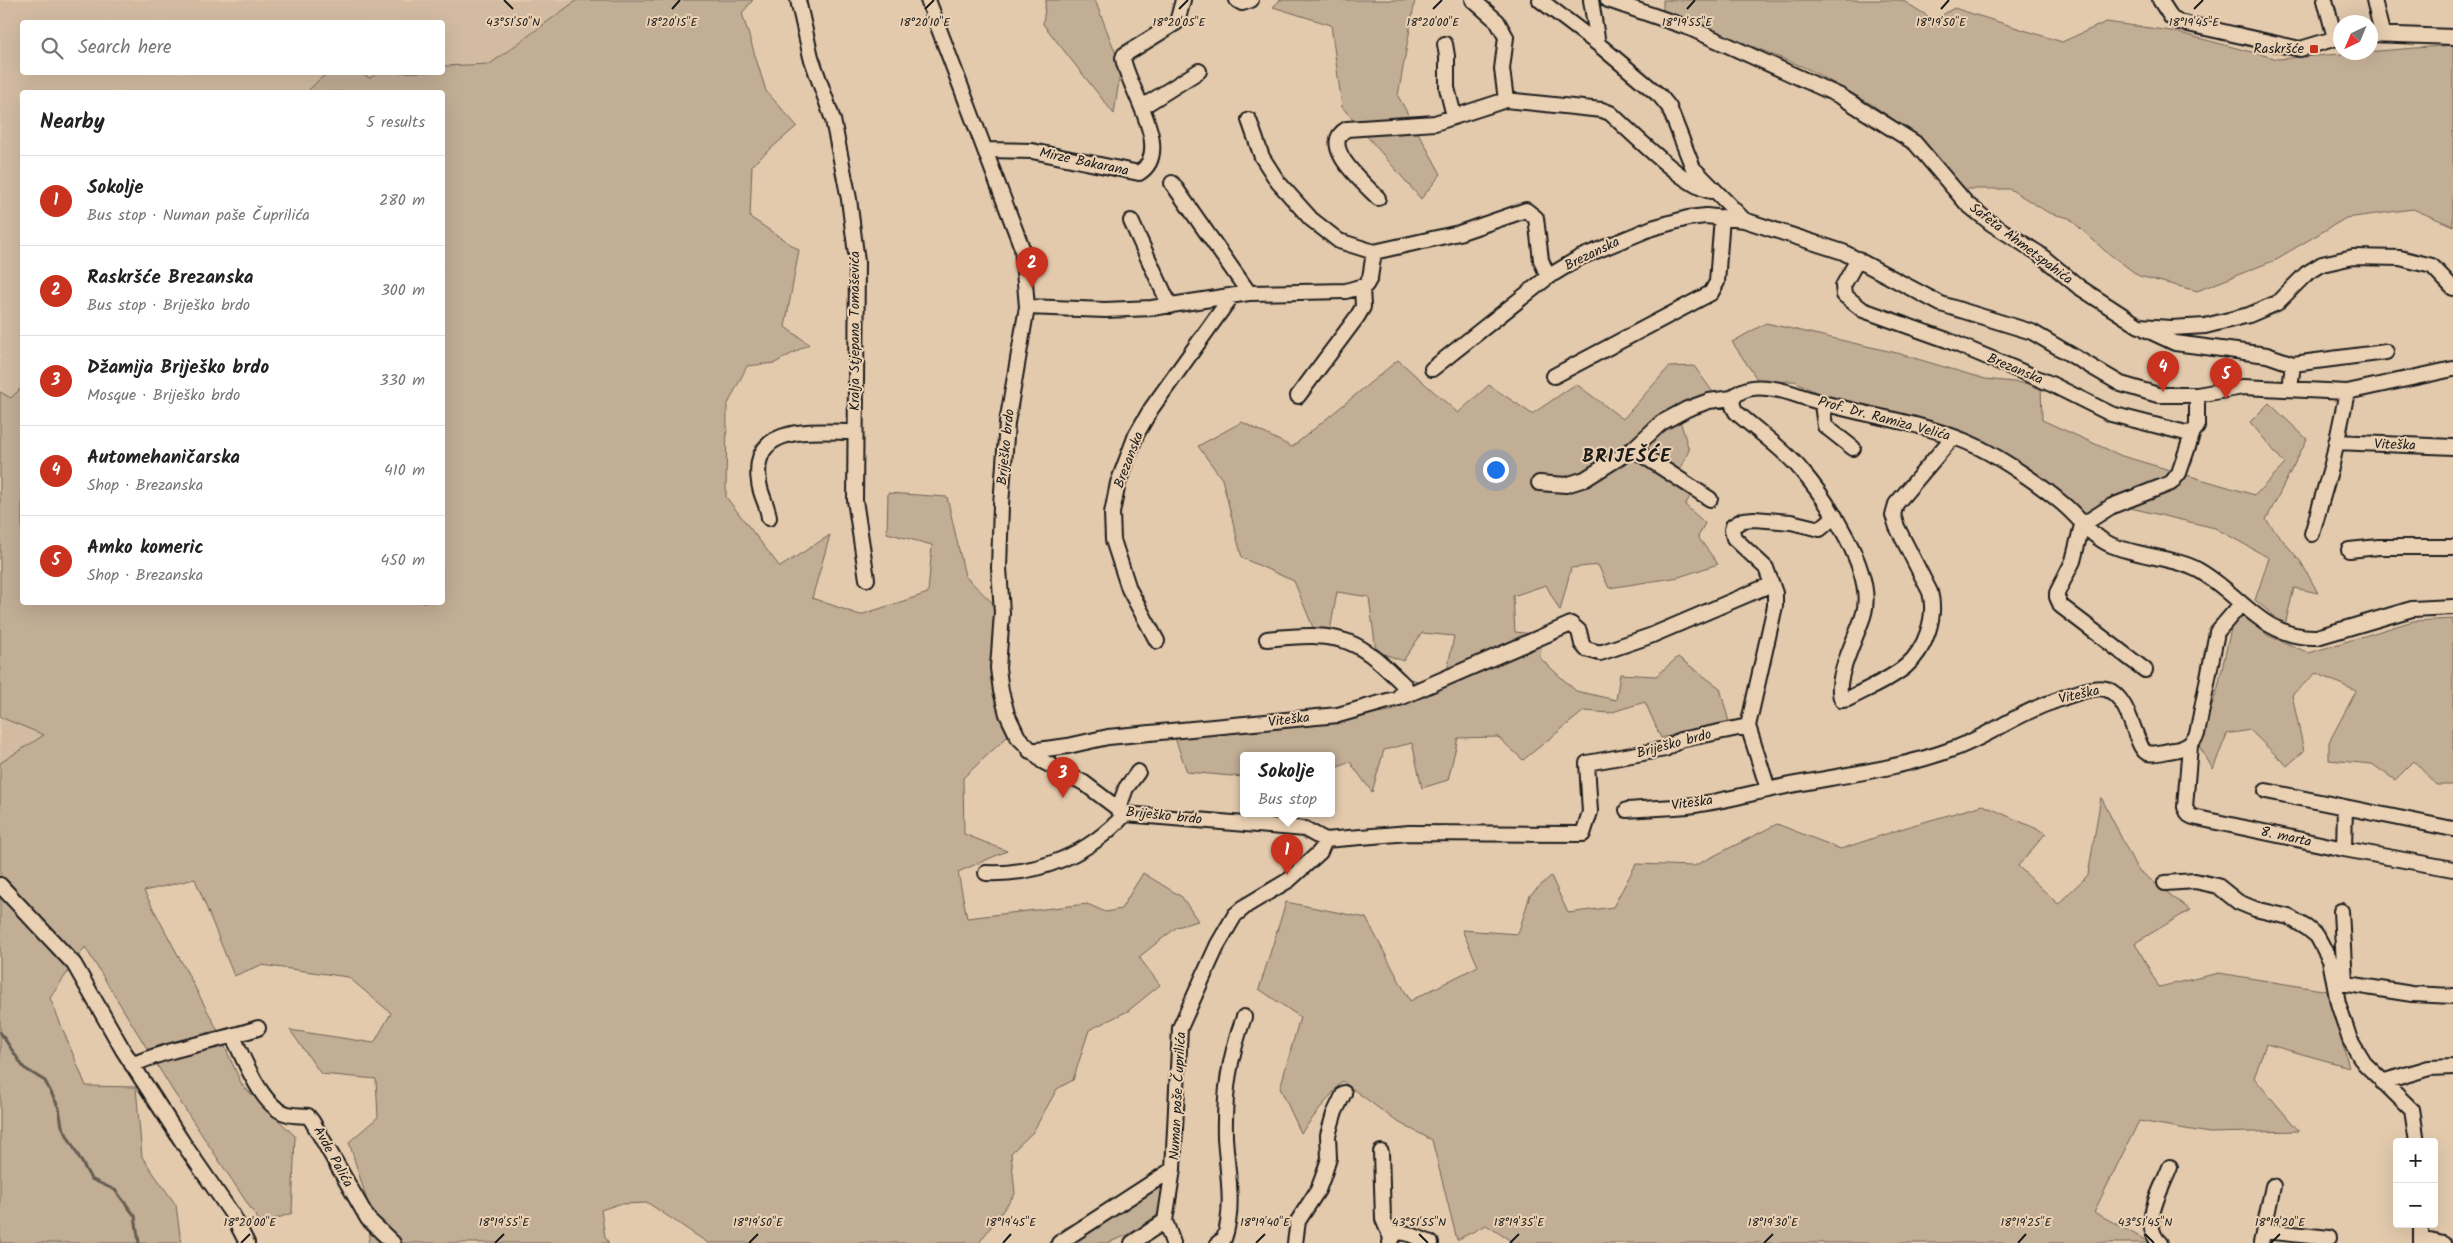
<!DOCTYPE html>
<meta charset="utf-8">
<style>
body{margin:0;font-family:Kalam,sans-serif;background:#f2f2f2;color:#222}
.controls{position:absolute;right:15px;bottom:15px;display:grid;overflow:hidden;border-radius:5px;box-shadow:0 5px 20px #0002}
.controls button{width:45px;height:45px;display:grid;place-items:center;padding:0;border:0;border-bottom:1px solid #e0e0e0;background:#fff;color:#222;font:25px sans-serif}
.compass{position:absolute;left:2333px;top:15px;width:45px;height:45px;border-radius:50%;background:#fff;box-shadow:0 5px 20px #0002;rotate:224deg}
.you{position:absolute;left:1495px;top:469px;width:18px;height:18px;margin:-12px;border:4px solid #fff;border-radius:50%;background:#1a73e8;box-shadow:0 0 0 8px #1a73e833}
.badge{display:grid;place-items:center;width:32px;height:32px;border-radius:50%;background:#c8321e;color:#fff;font-size:16px;font-weight:700}
.pin{position:absolute;translate:-50% -41px;filter:drop-shadow(0 1px 2px #0008)}
.pin::after{content:'';position:absolute;top:26px;width:18px;height:15px;background:inherit;clip-path:polygon(0 0,100% 0,50% 100%)}
.popup{position:absolute;left:1240px;top:752px;width:95px;height:65px;box-sizing:border-box;display:grid;place-content:center;border-radius:5px;background:#fff;filter:drop-shadow(0 1px 4px #0005);font-size:16px;white-space:nowrap;color:#767676}
.popup b{font-size:19px;color:#222}
.popup::after{content:'';position:absolute;left:50%;top:100%;margin-left:-10px;border:10px solid transparent;border-top-color:#fff}
.list{margin:0;padding:0;list-style:none}
h2{display:flex;justify-content:space-between;align-items:center;height:65px;margin:0;padding:0 20px;font-size:21px}
h2 small{font-size:16px;font-weight:400;color:#767676}
.list li{display:grid;grid-template-columns:32px 1fr auto;gap:15px;align-items:center;box-sizing:border-box;height:90px;padding:0 20px;border-top:1px solid #e0e0e0}
.list b{display:block;font-size:19px;white-space:nowrap}
.list p{margin:0;font-size:16px;white-space:nowrap;color:#767676}
.list em{font-size:16px;font-style:normal;color:#767676}
.icon{flex:none;width:28px;height:28px;fill:none;stroke:currentColor;stroke-width:2;stroke-linecap:round;stroke-linejoin:round}
.map{position:relative;flex:none;width:2453px;height:1243px;overflow:hidden}
.search{position:absolute;background:#fff;box-shadow:0 5px 20px #0002;left:20px;top:20px;width:425px;height:55px;display:flex;align-items:center;gap:12px;box-sizing:border-box;padding:0 18px;border-radius:5px;color:#767676;font-size:19px}
.panel{position:absolute;background:#fff;box-shadow:0 5px 20px #0002;left:20px;top:90px;width:425px;height:515px;border-radius:5px}
.map>svg:first-child{display:block}
</style>
<div class="map">
<svg width="2453" height="1243" viewBox="0 0 2453 1243">
<rect width="100%" height="100%" fill="#e3caad"/>
<filter id="ink" filterUnits="userSpaceOnUse"><feTurbulence type="fractalNoise" baseFrequency=".02" numOctaves="2"/><feDisplacementMap in="SourceGraphic" scale="10" xChannelSelector="R" yChannelSelector="G"/><feConvolveMatrix kernelMatrix="1 2 1 2 8 2 1 2 1" color-interpolation-filters="sRGB"/></filter>
<g filter="url(#ink)">
<!-- built -->
<path fill="#d2bba1" d="M0,0H577L490,64L443,66L442,22H22V72L378,73L355,92H22V396L0,417Z
M0,676L44,735L0,763Z"/>
<!-- green -->
<path fill="#c2ad95" stroke="#6f6458" d="M577,0H753L742,13L766,91L797,126L752,165L750,217L799,250L785,327L809,344L775,363L747,366L727,406L726,497L780,567L830,535L812,598L860,615L928,593L932,545L887,533L888,493L947,497L965,576L1002,612L997,669L1010,734L963,778L964,834L1007,851L958,872L967,918L1087,904L1106,912L1121,909L1143,873L1182,897L1198,921L1177,927L1139,957L1160,985L1128,1011L1089,1030L1073,1080L1057,1089L1033,1132L1011,1153L1015,1194L979,1243H708L648,1203L619,1204L601,1210L605,1237L609,1243H368L373,1220L349,1142L378,1117L376,1079L321,1074L290,1030L374,1043L391,1013L348,977L261,965L234,976L195,879L144,891L216,1027L242,1085L295,1136L292,1213L261,1224L173,1091L85,947L50,998L86,1086L136,1087L142,1157L176,1205L181,1243H0V763L44,735L0,717V392L11,398L22,387V602H442V92H307C312,87 318,80 324,76C336,67 358,72 370,78L378,73L442,72L443,66L490,64Z
M1046,0H1095L1121,67L1114,114L1043,24Z
M1280,0H1415L1398,96L1441,174L1421,199L1342,107L1331,25L1273,7Z
M1663,0H1902L1934,20L1954,8L2062,42L2106,22L2172,31L2278,59L2453,45V226L2413,209L2346,218L2273,261L2197,291L2139,276L2104,250L2069,218L2049,213L2010,189H1965L1919,137L1871,104L1808,69L1663,10Z
M1766,323L1897,353L1985,379L2041,385L2042,420L2122,456L2255,495L2285,464L2250,422L2269,403L2307,439L2266,520L2301,562L2318,593L2294,588L2285,625L2255,600L2269,558L2215,528L2101,501L2087,523L2061,493L1997,450L1834,402L1795,381L1759,382L1732,342Z
M1398,360L1458,413L1489,385L1532,414L1576,384L1623,419L1669,367L1694,366L1715,395L1679,417L1689,450L1679,473L1693,492L1685,505L1705,523L1698,537L1718,564L1679,577L1609,588L1598,565L1571,568L1560,611L1546,585L1513,596L1515,632L1542,635L1540,658L1576,691L1616,700L1620,674L1656,676L1678,657L1720,688L1729,722L1661,738L1645,702L1609,713L1584,711L1523,760L1498,737L1458,738L1448,780L1422,788L1412,743L1384,750L1372,792L1350,762L1331,770V756H1243V777L1187,772L1170,724L1202,735L1270,729L1396,710L1409,679L1435,685L1446,676L1454,636L1422,633L1403,661L1376,651L1369,597L1337,592L1330,631L1314,630L1294,581L1242,558L1222,479L1198,446L1242,422L1292,447Z
M2241,611L2267,635L2309,653L2413,621L2453,619V785H2436L2414,761L2395,780L2372,764L2329,760V742L2356,691L2316,673L2292,695L2304,751L2287,766L2250,730L2227,734L2213,769L2199,746L2218,687L2232,624Z
M2101,797L2137,869L2190,910L2135,943L2159,987L2219,973L2328,991L2349,1067L2266,1044L2254,1078L2299,1131L2209,1133L2139,1121L2094,1212L2151,1243H1514L1486,1225L1457,1240L1432,1140L1396,1121L1342,1081L1301,1133L1280,1088L1300,1017L1259,989L1286,902L1366,918L1410,1001L1478,966L1462,930L1518,934L1530,895L1551,876L1568,913L1613,907L1636,864L1694,866L1777,824L1841,849L1910,826L1983,805L2046,833L2018,866L2058,904L2088,875Z
M1168,1170L1163,1211L1128,1235L1107,1243H1048L1066,1227Z"/>
<g fill="none" stroke-linecap="round" stroke-linejoin="round">
<!-- stream -->
<path stroke="#655d52" stroke-width="3" d="M0,1032L24,1068L45,1081L59,1108L62,1126L91,1179L115,1190L135,1216L139,1243"/>
<!-- minor casing -->
<g stroke="#1c1c1c" stroke-width="18">
<path id="minor" d="M798,0L811,57L833,120L849,199L857,262L855,500L867,579
M928,0L1022,248L1027,307L1007,423L1001,505L999,568L1002,613L998,668L1001,691L1007,714L1018,737L1042,761L1084,783L1125,814L1305,829L1325,840L1409,833L1583,834L1590,812L1587,763L1665,749L1680,740L1748,726
M1237,0L1242,3L1251,0
M1473,0L1497,21L1506,37L1502,69L1506,100L1602,110L1610,113C1630,131 1689,191 1713,191
M1540,0L1598,44
M1591,0L1598,44L1660,96L1669,107L1693,168L1744,220
M1608,0L1692,29L1840,96L1915,143L1967,204L1992,224L2038,253L2079,287L2139,326L2171,328L2205,326L2249,315L2277,303L2306,274L2322,264L2353,257L2400,258L2432,266L2453,288
M2160,0L2171,17L2179,22L2300,49L2340,37
M2325,0L2335,38
M2374,0L2382,33
M2370,34L2453,37
M1445,44L1447,56V88L1454,116
M1142,107L1199,71
M1249,120L1262,157L1278,182L1311,219L1339,241L1374,252L1459,233L1526,210L1536,218L1541,260L1548,277
M986,150L1032,151L1139,173C1175,151 1127,87 1123,58L1124,55L1177,22L1183,0
M1172,183L1249,293
M1378,198C1366,185 1317,145 1347,129L1435,123L1506,100
M1131,221L1170,306
M1858,259L1843,286L1844,295L1863,310L1947,340L2051,384L2111,414L2186,433L2193,432L2197,427V395
M1027,307L1105,310L1152,308L1249,293L1346,291L1366,285L1370,278L1374,252
M2145,329L2175,343L2267,355L2293,364L2290,389
M2293,364L2386,352
M1432,369L1548,277L1579,258L1652,228L1688,218L1706,216L1744,220L1843,252L1941,304L2032,332L2121,384L2158,395H2197L2243,387L2347,392L2453,369
M1554,376L1711,293L1717,282L1722,217
M1298,396L1357,317L1363,307L1362,287
M1822,404L1825,426L1853,448
M1953,437L1896,504L1893,515L1897,527L1930,592C1937,617 1925,650 1906,666C1890,680 1866,689 1848,699L1842,700C1832,680 1859,633 1864,613C1875,572 1827,500 1801,470C1783,448 1757,431 1736,412C1723,392 1751,386 1767,388C1778,389 1789,392 1800,396C1858,416 1922,420 1978,447C2004,460 2041,485 2063,504C2080,518 2090,536 2111,545C2137,556 2177,558 2198,570C2241,594 2262,639 2317,637L2412,609L2453,607
M2336,442L2453,447
M1633,449L1710,499
M1539,483L1566,485L1585,479L1633,449L1661,423L1687,409L1709,401L1732,398
M769,518C768,505 760,495 759,482C750,422 816,432 855,432
M2312,534L2332,464L2347,392
M2349,550L2379,547H2453
M1267,639C1295,636 1329,632 1355,645C1373,654 1387,669 1401,682L1405,686L1399,698
M1157,641L1129,589L1113,540L1112,513L1118,483L1136,435L1151,409L1231,297
M2145,670L2061,606L2057,597V593L2073,561L2082,525L2112,506L2171,483L2179,473L2193,432
M2190,745L2185,807L2189,815L2193,817L2344,849L2453,869
M1030,751L1068,746L1108,737L1338,715L1402,697L1571,624L1579,631L1582,644L1586,649L1600,653L1650,636L1772,584
M1768,789L1748,726L1775,606V593L1766,568L1734,538L1732,530L1733,526L1743,520L1754,519L1791,522L1820,529L1835,516
M2266,791L2453,829
M1118,810L1126,788L1138,772
M1627,810C1649,808 1672,808 1695,805C1731,800 1766,789 1802,783C1852,774 1905,767 1953,749C1987,737 2018,713 2052,702C2066,697 2092,685 2106,689C2132,697 2135,751 2148,753C2155,755 2166,751 2174,750C2185,748 2192,745 2197,734L2217,632L2241,604
M2344,849L2345,807
M986,873C1040,875 1089,854 1125,814
M2165,883L2195,881L2218,886L2238,902L2255,909L2289,917L2307,928L2317,936L2330,960L2338,1003L2350,1040L2364,1063L2412,1110L2417,1142
M0,885L74,964L123,1050L183,1143L232,1214L247,1243
M2341,911L2345,983
M2335,982L2412,994L2453,996
M233,1037C244,1058 262,1109 288,1114C294,1116 301,1115 308,1116L312,1121L368,1219L393,1243
M132,1065C172,1047 217,1042 258,1028
M2382,1082L2429,1068L2453,1067
M1381,1152L1383,1219L1391,1238
M2421,1224V1243
M2265,1231L2329,1238
M2421,1238L2443,1243
M1059,1243L1173,1169
M1132,1243L1165,1221
M1173,1243L1165,1221L1173,1169L1180,1028L1218,944L1235,915L1247,905L1289,880L1320,852L1325,840
M1218,1243L1224,1239C1235,1208 1227,1170 1225,1137C1224,1094 1229,1058 1244,1017
M1295,1243L1298,1221L1318,1190L1324,1174L1329,1158L1328,1135L1334,1114L1344,1093
M1390,1243L1391,1238L1399,1232L1409,1234L1431,1243
M2160,1243C2139,1224 2162,1189 2170,1167
M2261,1243L2273,1186"/>
</g>
<!-- minor -->
<use href="#minor" stroke="#ebd1b3" stroke-width="14"/>
</g>
</g>
<!-- ticks -->
<path fill="none" stroke="#1c1c1c" stroke-width="2" d="M504,0L513,9M672,9L680,0M925,9L934,0M1179,9L1188,0M1433,9L1442,0M1687,9L1695,0M1941,9L1949,0M2194,9L2203,0M1419,1234L1428,1243M2145,1234L2154,1243M241,1243L250,1234M495,1243L504,1234M749,1243L758,1234M1003,1243L1011,1234M1256,1243L1265,1234M1510,1243L1519,1234M1764,1243L1773,1234M2018,1243L2026,1234M2271,1243L2280,1234"/>
<!-- markers -->
<rect fill="#c8321e" stroke="#ebd1b3" stroke-width="2" x="2309" y="44" width="10" height="10" rx="2.5"/>
<g text-anchor="middle" dominant-baseline="central" stroke-width="4" stroke-linejoin="round" paint-order="stroke">
<!-- poi labels -->
<g font-size="14" fill="#1c1c1c" stroke="#ebd1b3" text-anchor="end">
<text x="2304" y="49">Raskršće</text>
</g>
<!-- street labels -->
<g font-size="14" fill="#1c1c1c" stroke="#ebd1b3">
<text transform="translate(1084 162) rotate(12)">Mirze Bakarana</text>
<text transform="translate(2021 244) rotate(37)">Safeta Ahmetspahića</text>
<text transform="translate(1592 254) rotate(-26)">Brezanska</text>
<text transform="translate(855 331) rotate(-90)">Kralja Stjepana Tomaševića</text>
<text transform="translate(2015 369) rotate(23)">Brezanska</text>
<text transform="translate(1884 419) rotate(15)">Prof. Dr. Ramiza Velića</text>
<text transform="translate(2395 445) rotate(2)">Viteška</text>
<text transform="translate(1006 447) rotate(-84)">Briješko brdo</text>
<text transform="translate(1129 460) rotate(-69)">Brezanska</text>
<text transform="translate(2079 695) rotate(-13)">Viteška</text>
<text transform="translate(1289 720) rotate(-7)">Viteška</text>
<text transform="translate(1674 744) rotate(-15)">Briješko brdo</text>
<text transform="translate(1692 803) rotate(-8)">Viteška</text>
<text transform="translate(1164 816) rotate(6)">Briješko brdo</text>
<text transform="translate(2286 837) rotate(12)">8. marta</text>
<text transform="translate(1178 1096) rotate(-87)">Numan paše Čuprilića</text>
<text transform="translate(333 1157) rotate(61)">Avde Palića</text>
</g>
<!-- district labels -->
<g font-size="19" font-weight="bold" letter-spacing="1" fill="#1c1c1c" stroke="#ebd1b3">
<text x="1627" y="457">BRIJEŠĆE</text>
</g>
</g>
<g font-size="12" text-anchor="middle" fill="#1c1c1c" stroke="#ebd1b3" stroke-width="4" stroke-linejoin="round" paint-order="stroke">
<text x="513" y="26">43°51'50"N</text>
<text x="672" y="26">18°20'15"E</text>
<text x="925" y="26">18°20'10"E</text>
<text x="1179" y="26">18°20'05"E</text>
<text x="1433" y="26">18°20'00"E</text>
<text x="1687" y="26">18°19'55"E</text>
<text x="1941" y="26">18°19'50"E</text>
<text x="2194" y="26">18°19'45"E</text>
<text x="250" y="1226">18°20'00"E</text>
<text x="504" y="1226">18°19'55"E</text>
<text x="758" y="1226">18°19'50"E</text>
<text x="1011" y="1226">18°19'45"E</text>
<text x="1265" y="1226">18°19'40"E</text>
<text x="1519" y="1226">18°19'35"E</text>
<text x="1773" y="1226">18°19'30"E</text>
<text x="2026" y="1226">18°19'25"E</text>
<text x="2280" y="1226">18°19'20"E</text>
<text x="1419" y="1226">43°51'55"N</text>
<text x="2145" y="1226">43°51'45"N</text>
</g>
</svg>
<div class="controls">
<button>+</button>
<button>−</button>
</div>
<svg class="compass" viewBox="-18 -18 36 36"><path d="M0-13l5 13h-10z" fill="#e53935"/><path d="M0 13l5-13h-10z" fill="#767676"/></svg>
<div class="you"></div>
<div class="pin badge" style="left:1287px;top:875px">1</div>
<div class="popup"><b>Sokolje</b>Bus stop</div>
<div class="pin badge" style="left:1032px;top:288px">2</div>
<div class="pin badge" style="left:1063px;top:798px">3</div>
<div class="pin badge" style="left:2163px;top:392px">4</div>
<div class="pin badge" style="left:2226px;top:399px">5</div>
<div class="search"><svg class="icon" aria-label="search" viewBox="0 0 24 24"><circle cx="10" cy="10" r="6"/><path d="M15 15l6 6"/></svg>Search here</div>
<section class="panel">
<h2>Nearby<small>5 results</small></h2>
<ul class="list">
<li><span class="badge">1</span><div><b>Sokolje</b><p>Bus stop · Numan paše Čuprilića</p></div><em>280 m</em></li>
<li><span class="badge">2</span><div><b>Raskršće Brezanska</b><p>Bus stop · Briješko brdo</p></div><em>300 m</em></li>
<li><span class="badge">3</span><div><b>Džamija Briješko brdo</b><p>Mosque · Briješko brdo</p></div><em>330 m</em></li>
<li><span class="badge">4</span><div><b>Automehaničarska</b><p>Shop · Brezanska</p></div><em>410 m</em></li>
<li><span class="badge">5</span><div><b>Amko komeric</b><p>Shop · Brezanska</p></div><em>450 m</em></li>
</ul>
</section>
</div>
